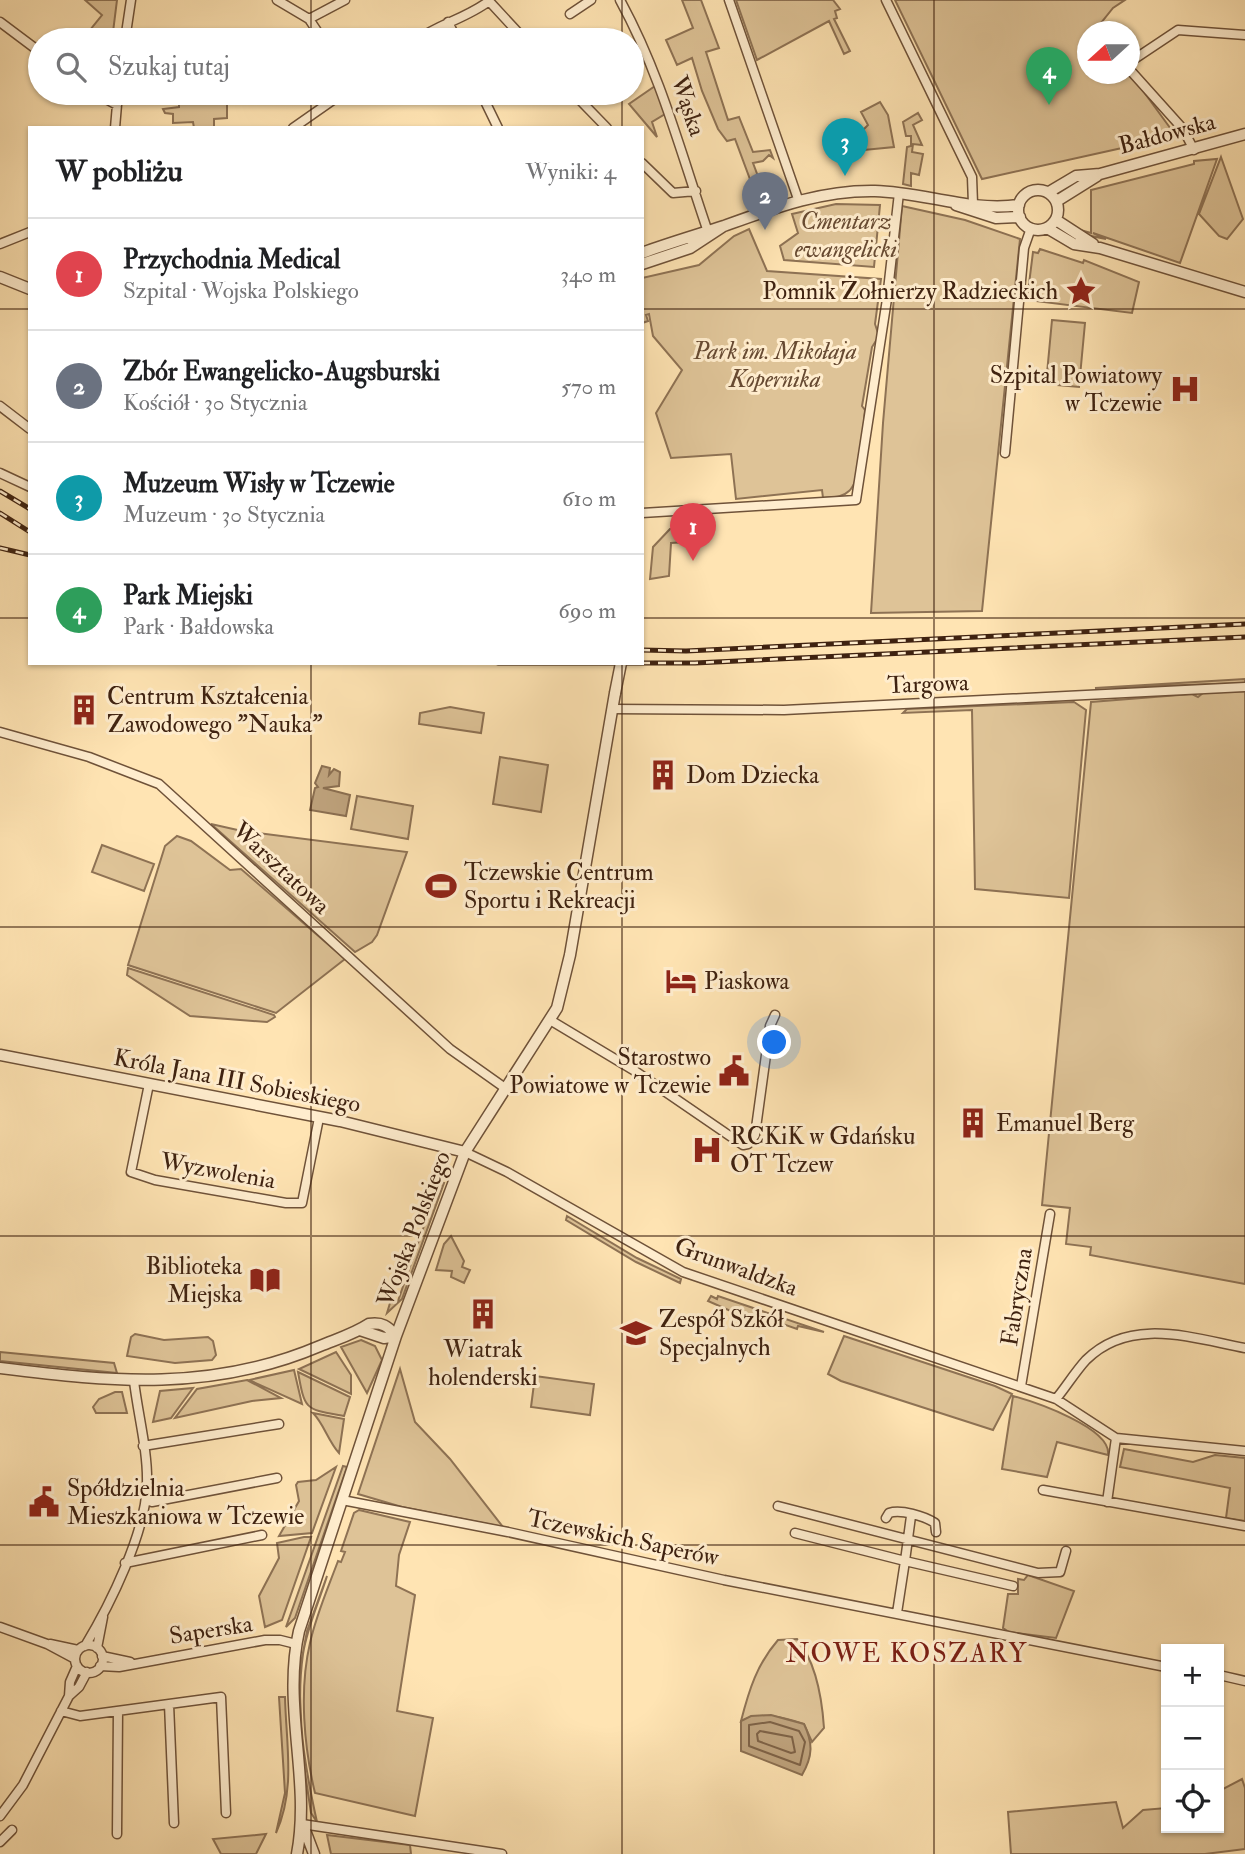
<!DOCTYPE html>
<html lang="pl">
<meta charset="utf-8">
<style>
body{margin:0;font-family:"IM FELL Double Pica",serif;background:#f2f2f2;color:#202124}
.controls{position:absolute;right:21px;bottom:21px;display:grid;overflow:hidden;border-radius:0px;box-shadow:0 2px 5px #0004}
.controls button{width:63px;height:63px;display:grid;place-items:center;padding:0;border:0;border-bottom:2px solid #e0e0e0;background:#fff;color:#202124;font:35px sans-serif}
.compass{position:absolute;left:1077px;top:21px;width:63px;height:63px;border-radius:50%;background:#fff;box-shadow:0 2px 5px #0004;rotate:249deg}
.you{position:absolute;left:775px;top:1043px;width:24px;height:24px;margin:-18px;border:5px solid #fff;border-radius:50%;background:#1a73e8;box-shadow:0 0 0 10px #1a73e833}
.badge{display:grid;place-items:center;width:46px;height:46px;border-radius:50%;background:#7c3aed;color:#fff;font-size:23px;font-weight:700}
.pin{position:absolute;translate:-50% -58px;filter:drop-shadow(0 2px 4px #0008)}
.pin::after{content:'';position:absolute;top:37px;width:24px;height:21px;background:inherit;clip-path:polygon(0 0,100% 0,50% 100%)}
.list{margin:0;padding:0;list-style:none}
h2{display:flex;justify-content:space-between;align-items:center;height:91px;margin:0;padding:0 28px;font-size:30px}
h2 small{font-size:23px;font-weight:400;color:#757577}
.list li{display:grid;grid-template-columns:46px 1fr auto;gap:21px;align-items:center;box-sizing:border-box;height:112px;padding:0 28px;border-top:2px solid #e0e0e0}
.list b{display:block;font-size:26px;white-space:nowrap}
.list p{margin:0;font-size:23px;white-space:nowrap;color:#757577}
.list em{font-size:23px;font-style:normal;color:#757577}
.icon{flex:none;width:38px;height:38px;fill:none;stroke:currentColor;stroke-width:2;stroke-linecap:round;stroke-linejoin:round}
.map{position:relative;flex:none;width:1245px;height:1854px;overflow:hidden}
.search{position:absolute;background:#fff;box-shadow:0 2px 5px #0004;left:28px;top:28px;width:616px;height:77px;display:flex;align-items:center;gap:18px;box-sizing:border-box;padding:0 24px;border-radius:38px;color:#757577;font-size:26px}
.panel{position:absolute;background:#fff;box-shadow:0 2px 5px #0004;left:28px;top:126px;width:616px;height:539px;border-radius:0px}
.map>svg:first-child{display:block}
</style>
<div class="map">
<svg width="1245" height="1854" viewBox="0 0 1245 1854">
<rect width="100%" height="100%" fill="#ffe4b3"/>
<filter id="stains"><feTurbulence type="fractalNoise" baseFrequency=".00286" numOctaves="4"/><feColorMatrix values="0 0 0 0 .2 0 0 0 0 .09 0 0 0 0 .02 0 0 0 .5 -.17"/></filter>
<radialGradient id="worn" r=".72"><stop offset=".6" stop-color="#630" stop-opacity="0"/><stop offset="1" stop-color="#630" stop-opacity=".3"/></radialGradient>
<!-- green -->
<path fill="#dec397" stroke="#8e7254" stroke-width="2" d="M85,0H117L112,40H82L102,15Z
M682,0H701L719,48L706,52L728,120L739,117L753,152L770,150L773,158L769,155L763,161L753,163L762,187L754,190L735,139L727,141L718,129L702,91L692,58L677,65L666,40L693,28Z
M736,0H833L840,9L835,11L837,18L834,19L850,51L844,54L829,21L757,60Z
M895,0H1125L1113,8L1097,28L1098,31L1088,32V74L1130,73L1176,136L982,179Z
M655,86L665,114L652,122L657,137L629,104Z
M196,98L197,104L227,102V118L214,119V127L194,128L193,122L173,123V114L165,113L163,109L179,107V100Z
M880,102L888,115L894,147L864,150L856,137L868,125L861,112Z
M918,113L922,120L913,125L922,145L913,144L912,152L923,154L919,175L911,173V186L903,184L907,147L911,146V136H906L903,122Z
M1221,157L1243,219L1227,239L1219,236L1199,214Z
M1217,159L1180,263L1093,233L1106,239L1081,234L1077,229L1091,233V190L1194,164V161Z
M836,204L880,205L874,267L784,260L780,246L798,233L792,214Z
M902,206L965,220L1020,239L982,611L871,613L883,423Z
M749,229L767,271L881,279L875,324L879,336L872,347L862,406L865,410C863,428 862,480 849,491C842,498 832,497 823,498L822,490L736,499L731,454L671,458L656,413L682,370L653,336L649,314L646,315L648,321L642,323V278L699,265L734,236Z
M1040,249L1083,263L1084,260L1139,282L1132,313L1027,300L1033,252L1038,253Z
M1052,320L1085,323L1079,387L1046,384Z
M683,527L686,542L671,543L669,576L650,579L653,547L670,529Z
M1245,679V683L1095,688Z
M1245,691V1284L1090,1255L1091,1247L1066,1244L1070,1208L1042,1205L1091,702L1192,694L1198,697L1203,693Z
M1074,702L1086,710L1069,898L975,889L972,710L903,713L907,709Z
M450,707L484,713L481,733L419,724L420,713Z
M500,757L548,765L541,812L493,804Z
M357,796L413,806L408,839L351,829Z
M211,824L242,831L407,852L377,935L372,942L355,952Z
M177,836L191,841L230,870L241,869L345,959L276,1013L128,965L165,846Z
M102,845L154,864L144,891L92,872Z
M128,968L274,1015L275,1017L267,1022L190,1016L127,975Z
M439,1182L444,1183L402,1299L387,1313L390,1303L398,1301Z
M567,1216L637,1258L681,1279L680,1283L636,1262L566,1220Z
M451,1236L464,1261L462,1267L470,1270L464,1283L451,1277L452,1271L436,1270L444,1244Z
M711,1296L717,1299L718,1296L824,1332L798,1326L797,1329L754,1314L751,1320L708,1301Z
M135,1334L164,1340L208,1337L213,1341L216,1355L212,1360L175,1363L127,1356L131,1337Z
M844,1336L995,1386L1012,1394L993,1430L841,1381L828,1374Z
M361,1340L375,1346L382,1360L367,1393L341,1347Z
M0,1352L114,1363L117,1373L0,1361Z
M336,1352L351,1375V1394L299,1369Z
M400,1369L415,1422L450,1459L503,1527L402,1507L358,1494Z
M294,1370L302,1404L249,1380Z
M298,1372L350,1397L344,1416C305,1409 305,1411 298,1372Z
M535,1376L594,1384L590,1415L531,1407Z
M247,1380L281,1398L252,1401L175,1418L197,1389Z
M193,1388L171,1418L153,1422L160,1391Z
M115,1392H122L127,1413H96L93,1407L99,1399Z
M1013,1396C1035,1402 1112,1428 1108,1455L1057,1442L1047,1477L1002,1469Z
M313,1413L344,1419L339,1453C328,1441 324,1424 313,1413Z
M1124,1449L1193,1462L1215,1455L1245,1458V1521L1226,1518L1230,1488L1120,1467Z
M343,1466L347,1467L295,1618L286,1627Z
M336,1467L312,1533L279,1536L299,1501L296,1485L298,1482L316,1480Z
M359,1510L410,1522L399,1555L396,1586L415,1595L397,1711L433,1718L415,1816L315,1793C304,1747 299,1690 310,1643C316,1615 328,1588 338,1561L341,1562L345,1552L341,1551L354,1513Z
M304,1537H311L282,1620L265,1627L259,1596L279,1558L277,1543Z
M1028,1575L1074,1591L1056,1638L1009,1632L1003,1628L1008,1594H1018V1579L1024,1580Z
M327,1576C319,1602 307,1628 303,1654C295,1710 305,1768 317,1822L311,1813L303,1760L299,1674L307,1631Z
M797,1639C816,1662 822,1698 824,1728L812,1742L804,1724C784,1717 761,1711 741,1721C749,1690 757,1664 778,1640Z
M279,1697H285C286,1744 296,1789 276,1833L285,1793Z
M1242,1779L1245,1788V1849L1205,1854H1011L1008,1812L1116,1802L1123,1828L1143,1810L1166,1808V1828H1219V1791Z
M266,1834L256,1854H221L213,1839Z
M327,1835L410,1845L411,1854H331Z"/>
<!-- water -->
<path fill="#bea27c" stroke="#8b6f51" stroke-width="2" d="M322,766L330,768L329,775L334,769L340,772L339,786L323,788L350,795L346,816L310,810L315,788L318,787L315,783Z
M771,1715L804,1724C813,1743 813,1756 802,1775L741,1751V1721L751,1716Z"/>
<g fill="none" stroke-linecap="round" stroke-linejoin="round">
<!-- shore -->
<path stroke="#7e6246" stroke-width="2" d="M770,1722L799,1731L805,1742L800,1765L749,1746V1725Z
M760,1731L792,1737L795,1752L791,1753L758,1741L757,1734Z"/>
<!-- minor casing -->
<g stroke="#6f5239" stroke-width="11">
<path id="minor" d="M277,0L309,19L323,40
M620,0C660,73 680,150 707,229
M729,0L798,199
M886,0L972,177L973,204
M570,14L591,0
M309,19L345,0
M0,22L40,52
M448,22L457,40
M125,40L131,0
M417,40C439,24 467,18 489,1L525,40
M1130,62L1178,30L1245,35
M1130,70L1183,129L1194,150
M95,93L117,105
M481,93L498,128
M573,93L607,128
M115,128L118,93
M293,128L343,93
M642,163L673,193L696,191
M0,244L30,232
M0,406L30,429
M1005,453L1024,248L1031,228
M0,473L30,487
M642,513L856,500L887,299L899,193
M612,709L784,710L1245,687
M0,732L89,757L159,784L450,1049L505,1088
M550,1020L635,1071L743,1145L748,1144L755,1135L770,1026L775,1015
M149,1084L131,1172L155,1180L286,1203H302L319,1118
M465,1152L507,1172L683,1272L1056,1399L1116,1438L1245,1451
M1021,1386L1050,1214
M1056,1399C1066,1387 1075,1372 1086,1360C1130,1316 1192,1338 1245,1348
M143,1446L279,1424
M1043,1490L1245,1526
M146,1500L152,1502L277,1478
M342,1500L508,1532L724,1580L1166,1667
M1107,1502L1116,1438
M778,1506L1038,1573L1060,1572L1066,1551
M911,1516L905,1561L1013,1586
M886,1518L889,1513C901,1509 924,1516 935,1523L936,1532
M795,1533L905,1561L897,1613
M125,1563L262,1535
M0,1627L47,1644L75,1659
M50,1644L78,1650
M75 1659a14 14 0 1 1 28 0a14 14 0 1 1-28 0Z
M85,1646C110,1605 146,1532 147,1484C148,1451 138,1415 134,1381
M97,1648L103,1617
M102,1656L130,1662
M100,1666L119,1667L265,1640H280L296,1644
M1219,1675L1245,1681
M69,1696L70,1682L77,1666
M169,1704L174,1823
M61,1711L80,1716L221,1697L226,1813
M0,1816L23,1785L69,1696L79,1687L87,1672
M302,1824L502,1854
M117,1834L118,1711
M0,1842L12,1830"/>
</g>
<!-- tertiary casing -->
<g stroke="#6f5239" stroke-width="13">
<path id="tertiary" d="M1018 210a20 20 0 1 1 40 0a20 20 0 1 1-40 0Z
M1049,192L1076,176L1100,174L1245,134
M1057,201L1097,176
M956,205L996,218L1020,217
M1056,220L1093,244
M1047,228L1074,244L1100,248L1245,292
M642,253C669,243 697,235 724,226C774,208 821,190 875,191C923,192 970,212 1019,205
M642,264L690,248L722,227
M0,277L30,289
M0,1055L340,1121L465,1152
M360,1330L384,1338L396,1336
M0,1368C113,1382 212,1392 320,1346C337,1339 354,1334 369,1324C382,1322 388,1326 396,1336
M303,1825L314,1854
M297,1854C311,1780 282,1706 299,1631L396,1336L465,1152L557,1008L570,955L615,693"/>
</g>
<!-- minor -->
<use href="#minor" stroke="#ffedce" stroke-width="8"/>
<!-- tertiary -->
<use href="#tertiary" stroke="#ffedce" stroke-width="10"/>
<!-- rail casing -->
<g stroke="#3f2210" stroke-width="5">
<path id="rail" d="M0,491L30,509
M0,513L30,532
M0,548L30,555
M642,650L686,651L1245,624
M498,663H695L1245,637"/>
</g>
<!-- rail -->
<use href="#rail" stroke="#ffedce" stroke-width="2.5" stroke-dasharray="8" stroke-linecap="butt"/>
<!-- tertiary-bridge casing -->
<g stroke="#6f5239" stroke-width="13" stroke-linecap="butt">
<path id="tertiary-bridge" d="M615,693L621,663"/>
</g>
<!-- tertiary-bridge -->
<use href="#tertiary-bridge" stroke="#ffedce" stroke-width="10"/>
</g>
<!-- grid -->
<path fill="none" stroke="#3f2210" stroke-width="2" stroke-opacity="0.55" d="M311,0V40M622,0V40M934,0V1854M311,93V128M622,93V128M0,309H30M642,309H1245M0,618H30M642,618H1245M311,663V1854M622,663V1854M0,927H1245M0,1236H1245M0,1545H1245"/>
<!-- icons -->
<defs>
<g id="sight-bare" transform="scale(2.415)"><path d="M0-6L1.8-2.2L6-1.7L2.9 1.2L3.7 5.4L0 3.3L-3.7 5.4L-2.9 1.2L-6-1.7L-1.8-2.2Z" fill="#8f2418" stroke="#ffedce" stroke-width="2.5" paint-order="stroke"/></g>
<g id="hospital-bare" transform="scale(2.415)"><path d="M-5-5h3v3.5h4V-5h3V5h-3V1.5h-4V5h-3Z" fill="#8f2418" stroke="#ffedce" stroke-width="2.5" paint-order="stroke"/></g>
<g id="building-bare" transform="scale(2.415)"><path d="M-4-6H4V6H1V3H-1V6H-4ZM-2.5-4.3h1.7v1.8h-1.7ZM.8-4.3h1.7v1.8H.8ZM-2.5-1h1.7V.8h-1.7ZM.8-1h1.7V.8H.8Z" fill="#8f2418" stroke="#ffedce" stroke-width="2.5" paint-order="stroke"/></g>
<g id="stadium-bare" transform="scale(2.415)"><path d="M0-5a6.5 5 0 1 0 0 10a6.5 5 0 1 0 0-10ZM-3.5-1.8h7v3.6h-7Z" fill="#8f2418" stroke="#ffedce" stroke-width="2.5" paint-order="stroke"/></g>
<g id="hotel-bare" transform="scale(2.415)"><path d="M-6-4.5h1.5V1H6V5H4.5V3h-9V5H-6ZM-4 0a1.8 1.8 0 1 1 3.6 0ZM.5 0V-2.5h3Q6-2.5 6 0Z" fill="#8f2418" stroke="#ffedce" stroke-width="2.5" paint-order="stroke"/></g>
<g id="civic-bare" transform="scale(2.415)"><path d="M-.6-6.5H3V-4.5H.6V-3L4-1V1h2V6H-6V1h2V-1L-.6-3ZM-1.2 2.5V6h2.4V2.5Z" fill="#8f2418" stroke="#ffedce" stroke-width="2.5" paint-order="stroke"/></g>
<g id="library-bare" transform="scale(2.415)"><path d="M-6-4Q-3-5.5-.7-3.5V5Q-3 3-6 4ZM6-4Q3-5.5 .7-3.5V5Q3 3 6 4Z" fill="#8f2418" stroke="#ffedce" stroke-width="2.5" paint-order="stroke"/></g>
<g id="school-bare" transform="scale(2.415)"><path d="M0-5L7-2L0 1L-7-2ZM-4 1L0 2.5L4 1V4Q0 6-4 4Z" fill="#8f2418" stroke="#ffedce" stroke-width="2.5" paint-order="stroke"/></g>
</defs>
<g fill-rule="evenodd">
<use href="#sight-bare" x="1081" y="291"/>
<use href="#hospital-bare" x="1185" y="389"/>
<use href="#building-bare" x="84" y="710"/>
<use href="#building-bare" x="663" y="775"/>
<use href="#stadium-bare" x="441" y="886"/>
<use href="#hotel-bare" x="681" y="981"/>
<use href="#civic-bare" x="734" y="1071"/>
<use href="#building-bare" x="973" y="1123"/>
<use href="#hospital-bare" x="707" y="1150"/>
<use href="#library-bare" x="265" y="1280"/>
<use href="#building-bare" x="483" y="1314"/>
<use href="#school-bare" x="636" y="1333"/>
<use href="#civic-bare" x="44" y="1502"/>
</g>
<g text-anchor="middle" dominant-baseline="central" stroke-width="6" stroke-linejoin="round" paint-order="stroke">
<!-- street labels -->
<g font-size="24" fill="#3f2210" stroke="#ffedce">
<text transform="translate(688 106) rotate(71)">Wąska</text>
<text transform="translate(1167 134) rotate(-15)">Bałdowska</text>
<text transform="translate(928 684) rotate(-2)">Targowa</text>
<text transform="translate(281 868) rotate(43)">Warsztatowa</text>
<text transform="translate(237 1081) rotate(11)">Króla Jana III Sobieskiego</text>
<text transform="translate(218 1171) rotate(10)">Wyzwolenia</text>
<text transform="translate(414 1229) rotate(-69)">Wojska Polskiego</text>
<text transform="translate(736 1267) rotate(20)">Grunwaldzka</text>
<text transform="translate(1017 1297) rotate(-81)">Fabryczna</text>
<text transform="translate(623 1538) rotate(12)">Tczewskich Saperów</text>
<text transform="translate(211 1630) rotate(-9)">Saperska</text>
</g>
<!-- park labels -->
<g font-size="24" font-style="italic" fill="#674a32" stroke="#ffedce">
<text x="846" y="221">Cmentarz<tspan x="846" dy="28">ewangelicki</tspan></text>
<text x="775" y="351">Park im. Mikołaja<tspan x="775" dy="28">Kopernika</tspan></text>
</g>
<!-- poi labels -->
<g font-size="24" fill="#3f2210" stroke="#ffedce" text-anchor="start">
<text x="1058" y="291" text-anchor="end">Pomnik Żołnierzy Radzieckich</text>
<text x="1162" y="375" text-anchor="end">Szpital Powiatowy<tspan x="1162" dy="28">w Tczewie</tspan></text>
<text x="107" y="696">Centrum Kształcenia<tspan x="107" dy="28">Zawodowego "Nauka"</tspan></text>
<text x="686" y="775">Dom Dziecka</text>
<text x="464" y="872">Tczewskie Centrum<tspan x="464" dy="28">Sportu i Rekreacji</tspan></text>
<text x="704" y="981">Piaskowa</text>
<text x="711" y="1057" text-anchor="end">Starostwo<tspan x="711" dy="28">Powiatowe w Tczewie</tspan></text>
<text x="996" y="1123">Emanuel Berg</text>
<text x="730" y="1136">RCKiK w Gdańsku<tspan x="730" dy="28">OT Tczew</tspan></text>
<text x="242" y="1266" text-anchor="end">Biblioteka<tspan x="242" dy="28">Miejska</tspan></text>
<text x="659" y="1319">Zespół Szkół<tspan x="659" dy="28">Specjalnych</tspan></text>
<text x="483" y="1349" text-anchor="middle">Wiatrak<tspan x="483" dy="28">holenderski</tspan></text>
<text x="67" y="1488">Spółdzielnia<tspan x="67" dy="28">Mieszkaniowa w Tczewie</tspan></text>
</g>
<!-- neighbourhood labels -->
<g font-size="26" letter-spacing="2" fill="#7a1f14" stroke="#ffedce">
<text x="907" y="1654">NOWE KOSZARY</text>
</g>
</g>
<rect width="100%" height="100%" filter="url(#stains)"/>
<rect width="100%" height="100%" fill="url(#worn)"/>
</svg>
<div class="controls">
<button>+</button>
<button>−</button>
<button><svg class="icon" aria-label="locate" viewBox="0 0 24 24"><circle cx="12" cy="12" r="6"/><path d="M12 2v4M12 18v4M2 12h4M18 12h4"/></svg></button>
</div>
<svg class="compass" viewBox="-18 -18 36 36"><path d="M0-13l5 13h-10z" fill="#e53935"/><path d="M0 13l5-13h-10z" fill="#757577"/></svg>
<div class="you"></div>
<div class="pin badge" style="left:693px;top:561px;background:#e0444e">1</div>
<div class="pin badge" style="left:765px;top:230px;background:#6b7280">2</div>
<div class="pin badge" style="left:845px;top:176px;background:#0f9aa8">3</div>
<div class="pin badge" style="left:1049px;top:105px;background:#2e9e5b">4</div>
<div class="search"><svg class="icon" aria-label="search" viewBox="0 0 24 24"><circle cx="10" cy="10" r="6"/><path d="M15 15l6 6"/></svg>Szukaj tutaj</div>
<section class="panel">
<h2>W pobliżu<small>Wyniki: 4</small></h2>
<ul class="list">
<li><span class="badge" style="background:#e0444e">1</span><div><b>Przychodnia Medical</b><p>Szpital · Wojska Polskiego</p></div><em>340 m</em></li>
<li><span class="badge" style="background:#6b7280">2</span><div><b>Zbór Ewangelicko-Augsburski</b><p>Kościół · 30 Stycznia</p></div><em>570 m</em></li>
<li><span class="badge" style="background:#0f9aa8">3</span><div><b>Muzeum Wisły w Tczewie</b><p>Muzeum · 30 Stycznia</p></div><em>610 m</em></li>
<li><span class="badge" style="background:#2e9e5b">4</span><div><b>Park Miejski</b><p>Park · Bałdowska</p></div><em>690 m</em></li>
</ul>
</section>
</div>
